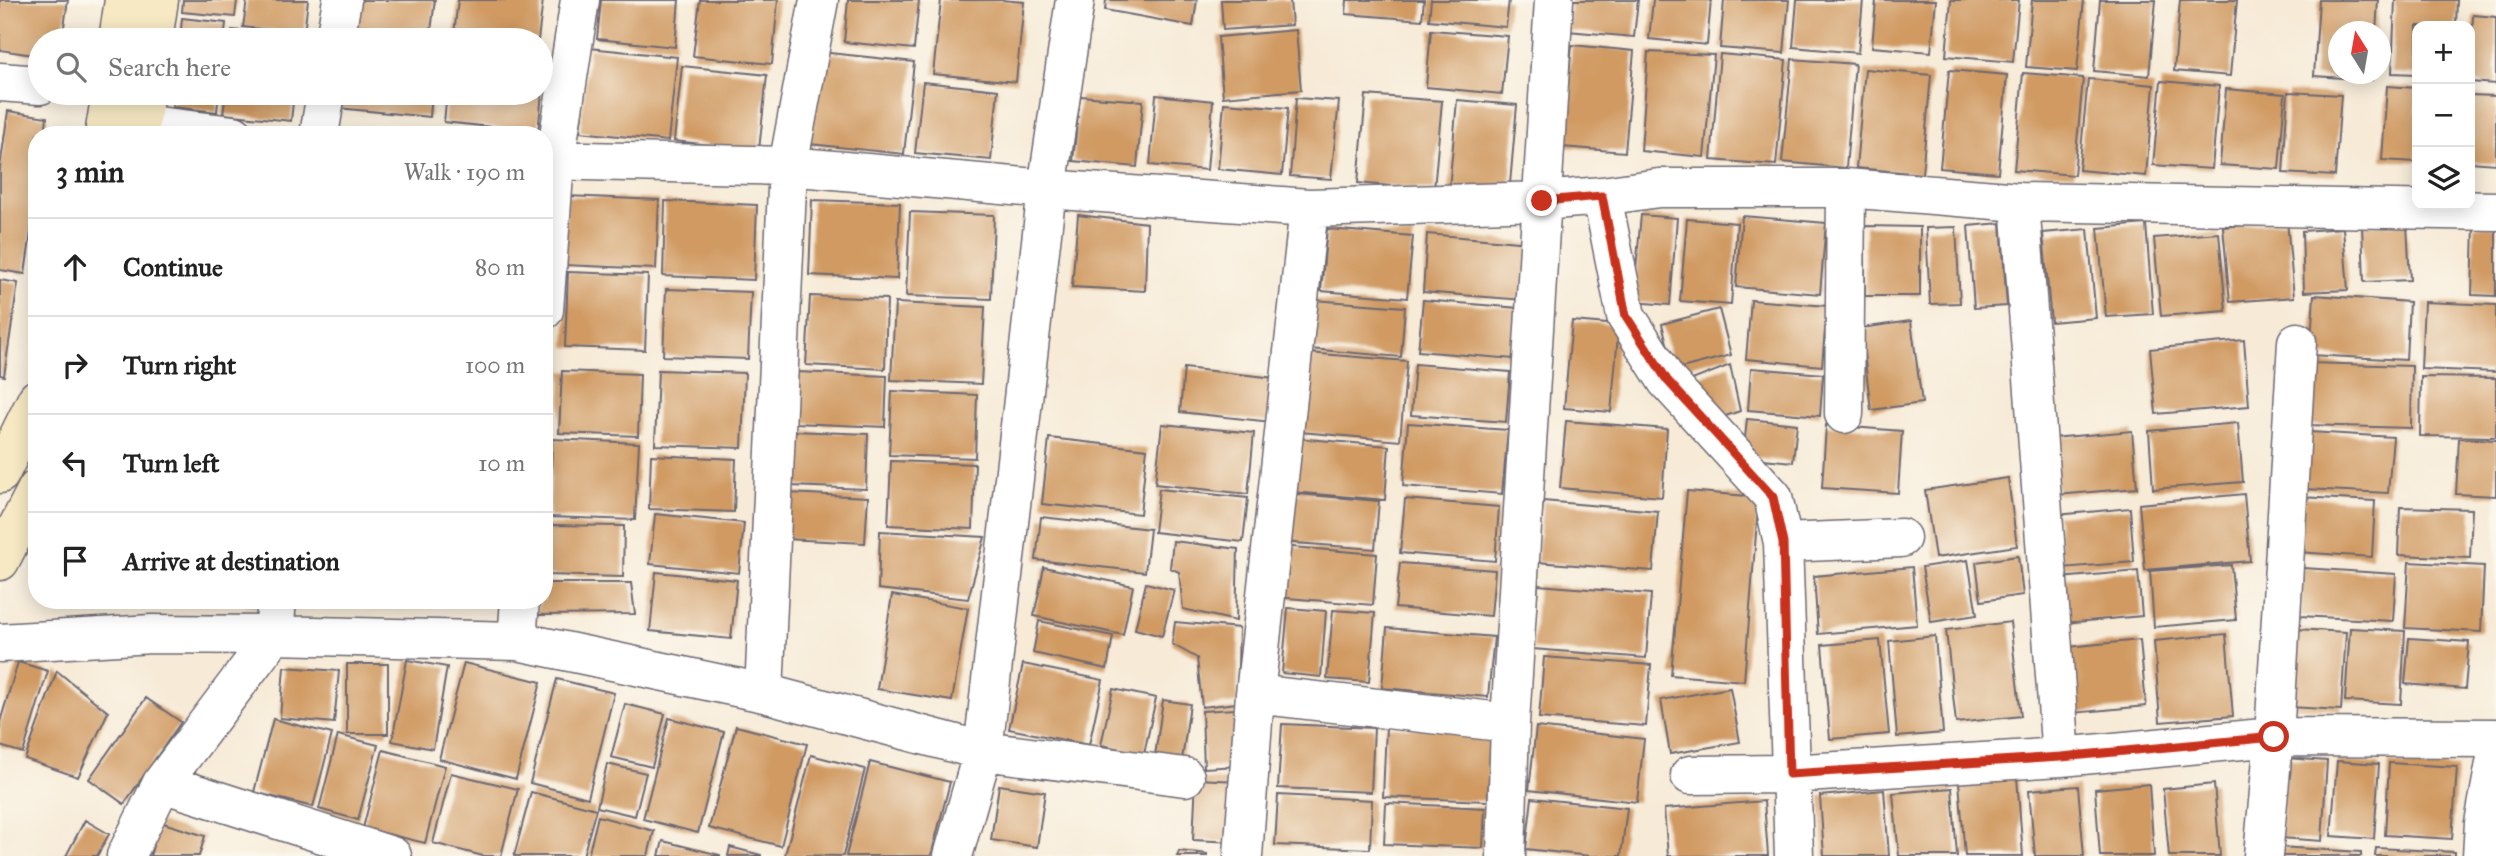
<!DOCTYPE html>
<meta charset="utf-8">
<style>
body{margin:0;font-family:"IM FELL Great Primer",serif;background:#f6f6f6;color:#222}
.controls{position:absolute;right:21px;top:21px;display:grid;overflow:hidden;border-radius:14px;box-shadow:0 4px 18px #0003}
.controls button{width:63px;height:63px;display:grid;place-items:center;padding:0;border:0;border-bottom:2px solid #e0e0e0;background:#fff;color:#222;font:35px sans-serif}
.compass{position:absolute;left:2328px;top:21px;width:63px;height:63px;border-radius:50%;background:#fff;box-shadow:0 4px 18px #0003;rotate:349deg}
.stop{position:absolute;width:21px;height:21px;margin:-16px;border:5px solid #c8321e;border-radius:50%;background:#fff}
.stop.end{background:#c8321e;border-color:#fff;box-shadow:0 2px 7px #0008}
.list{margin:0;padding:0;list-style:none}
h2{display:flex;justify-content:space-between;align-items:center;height:91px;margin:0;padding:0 28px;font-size:30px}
h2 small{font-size:23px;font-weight:400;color:#767676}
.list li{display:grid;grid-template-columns:46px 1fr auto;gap:21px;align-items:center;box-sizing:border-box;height:98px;padding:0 28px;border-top:2px solid #e0e0e0}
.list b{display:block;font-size:26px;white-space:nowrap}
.list em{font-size:23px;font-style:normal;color:#767676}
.icon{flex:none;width:38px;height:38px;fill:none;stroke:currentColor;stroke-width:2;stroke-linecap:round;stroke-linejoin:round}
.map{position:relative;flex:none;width:2496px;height:856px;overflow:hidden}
.search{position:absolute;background:#fff;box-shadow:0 4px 18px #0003;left:28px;top:28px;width:525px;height:77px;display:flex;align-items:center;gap:18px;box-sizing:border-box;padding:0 24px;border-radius:38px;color:#767676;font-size:26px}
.panel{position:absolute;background:#fff;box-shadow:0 4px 18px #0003;left:28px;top:126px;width:525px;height:483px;border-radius:28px}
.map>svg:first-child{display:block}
</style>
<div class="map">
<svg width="2496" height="856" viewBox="0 0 2496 856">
<rect width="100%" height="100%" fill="#fbf7ec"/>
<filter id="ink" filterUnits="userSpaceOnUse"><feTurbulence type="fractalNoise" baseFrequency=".0143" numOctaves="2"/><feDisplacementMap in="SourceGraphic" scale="14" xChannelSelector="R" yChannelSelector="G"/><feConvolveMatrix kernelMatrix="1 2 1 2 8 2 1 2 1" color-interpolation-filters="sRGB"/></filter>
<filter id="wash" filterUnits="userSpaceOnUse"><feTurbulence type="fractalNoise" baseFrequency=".00686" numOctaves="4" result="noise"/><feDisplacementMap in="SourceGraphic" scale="28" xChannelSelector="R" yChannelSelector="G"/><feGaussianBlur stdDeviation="1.57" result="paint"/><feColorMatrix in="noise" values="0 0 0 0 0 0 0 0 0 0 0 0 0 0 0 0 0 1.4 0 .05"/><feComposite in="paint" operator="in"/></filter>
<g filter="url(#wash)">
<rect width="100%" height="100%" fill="#f7ebd8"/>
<g id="blocks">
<!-- building -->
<path fill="#d09a62" d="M0,0H68L62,40H40V56L0,50Z
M183,0H237L235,17L182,12Z
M247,0H308L304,34L243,27Z
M355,0H435L430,39L351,31Z
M458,0H543L538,40L454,34Z
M601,0H679L675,47L597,39Z
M700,0H778L772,64L693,56Z
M848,0H919L914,49L844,42Z
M941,0H1001L1024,2L1016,82L933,74Z
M1106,0H1197L1193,26L1105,10Z
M1221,0H1290L1292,25L1223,30Z
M1347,0H1424L1422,20L1346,14Z
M1431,0H1509L1506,27L1429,20Z
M1571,0H1638L1634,37L1568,31Z
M1653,0H1711L1707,45L1649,39Z
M1724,0H1789L1784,53L1720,48Z
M1797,0H1863L1858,53L1793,47Z
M1876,0H1936L1931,52L1872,47Z
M1951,0H2019L2013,62L1946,56Z
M2032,0H2084L2077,71L2026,67Z
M2100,0H2156L2149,76L2094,71Z
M2180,0H2237L2230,76L2174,71Z
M2319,0H2378L2376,32H2338V74H2373L2372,80L2314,76Z
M2395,0H2457L2456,26H2417V74L2392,73Z
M2473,15L2496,17V84L2470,82Z
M182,18L226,23L224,40H180Z
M232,30L300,38V40H231Z
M1296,30L1301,90L1223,97L1218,37Z
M1431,30L1508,36L1502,94L1426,87Z
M1572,45L1634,51L1625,152L1562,147Z
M589,48L677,57L668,141L580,132Z
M820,52L914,62L904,154L810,144Z
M1648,52L1714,55L1704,157L1641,151Z
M1720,54L1786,60L1776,165L1711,160Z
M541,58H546L543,88H541Z
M1792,59L1855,64L1846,168L1782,162Z
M682,66L767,75L759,150L674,141Z
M1865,69L1931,75L1922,174L1856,168Z
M1949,70L2007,75L1998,173L1940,168Z
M2023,73L2083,78L2074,175L2014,170Z
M2088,79L2154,85L2146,176L2079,170Z
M2161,81L2219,86L2212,169L2153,165Z
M923,82L998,90L991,160L915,153Z
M2387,86L2417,88V162L2382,160Z
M2226,89L2285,94L2279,169L2220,165Z
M2288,92L2341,95L2335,176L2283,173Z
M174,93H219L217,112L172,107Z
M226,93H294L291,121L223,114Z
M340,93H432L430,117L338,108Z
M447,93H542L538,132L444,122Z
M1156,95L1213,101L1207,170L1150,165Z
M1366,95L1442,101L1434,190L1358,183Z
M2470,95L2496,96V164L2470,162Z
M1080,96L1143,101L1137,167L1073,161Z
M1296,98L1339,101L1331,179L1290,176Z
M1457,100L1517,105L1509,195L1449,190Z
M1224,103L1288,108L1282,175L1218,169Z
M8,111L47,117L45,135H37V190L25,274L0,270V168Z
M567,196L659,200L656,269L564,265Z
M812,200L900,203L897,279L809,275Z
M665,201L757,205L754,280L663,276Z
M910,212L994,215L991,299L906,296Z
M1078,215L1147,223L1145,291L1072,287Z
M1641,215L1677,218L1670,305L1633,302Z
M1742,216L1826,223L1820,294L1736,287Z
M1687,219L1737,223L1731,305L1680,301Z
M2287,221L2294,297L2230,302L2223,227Z
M2001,223L2007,306L1974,308L1968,226Z
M2146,224L2153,314L2106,317L2098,228Z
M2407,224L2410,280L2364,282L2362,225Z
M1865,226L1920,227V296H1865Z
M2474,226L2496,227V296L2472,295Z
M1956,227L1960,303L1930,304L1926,228Z
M2343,228L2348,290L2304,292L2302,231Z
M1327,229L1413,236L1407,298L1321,291Z
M2088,229L2096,318L2051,322L2043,233Z
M2219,233L2226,311L2161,316L2154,238Z
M1427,234L1529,243L1524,300L1423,292Z
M568,272L648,275L645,350L565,347Z
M0,280L18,283L4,376L0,375Z
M666,289L751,292L748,359L663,356Z
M2314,295L2409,302L2406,360L2310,355Z
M810,296L887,299L885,369L806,365Z
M1314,300L1405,307L1401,357L1310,349Z
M1423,300L1519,308L1514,359L1418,351Z
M1751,300L1827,306L1822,366L1746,359Z
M2424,302L2496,305V372L2421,369Z
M895,303L985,307L981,384L891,380Z
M1719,309L1731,355L1674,370L1662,324Z
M1572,321L1619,325L1611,412L1564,408Z
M1911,321L1922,403L1871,410L1861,328Z
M2244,340L2249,406L2156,414L2150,349Z
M1308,353L1407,361L1400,441L1301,432Z
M2307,363L2412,366L2411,428L2305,425Z
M1415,364L1510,372L1506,422L1411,415Z
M1730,365L1740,411L1711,421L1687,382Z
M1184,368L1275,378L1271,422L1180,412Z
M1751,368L1823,374L1820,416L1748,410Z
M658,370L745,373L742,448L655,445Z
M562,371L640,374L638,436L559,433Z
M797,372L887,376L885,427L795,423Z
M2421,377L2496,378V437L2420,436Z
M892,391L977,395L975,458L889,455Z
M1747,419L1797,424L1793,462L1743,457Z
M1566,421L1667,429L1662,497L1560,488Z
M1408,423L1508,430L1502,494L1403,486Z
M2238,423L2243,482L2153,489L2149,431Z
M1162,424L1254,433L1248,494L1155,484Z
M1826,425L1902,431L1898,493L1822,488Z
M793,431L868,434L866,489L791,486Z
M2132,431L2137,488L2057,495L2052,438Z
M2309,432L2393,437L2388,493L2305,489Z
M1049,438L1147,449L1140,514L1042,504Z
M1295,438L1389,446L1385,500L1291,492Z
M2459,438L2496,440V496L2456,494Z
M552,439L639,443L635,520L549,517Z
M651,455L736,459L734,512L649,509Z
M891,461L975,464L973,529L888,525Z
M2008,478L2017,546L1935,558L1925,490Z
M1159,489L1248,498L1243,542L1154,532Z
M1687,491L1759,497L1744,681L1671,675Z
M787,493L868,497L865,543L785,539Z
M1286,493L1379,501L1375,549L1282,542Z
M2244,494L2250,561L2145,570L2139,504Z
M2300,497L2375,501L2372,557L2297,552Z
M1405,499L1499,507L1495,561L1400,553Z
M1543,501L1658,511L1653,571L1537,562Z
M2400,507L2472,509L2470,558L2398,555Z
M2130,508L2134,562L2062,568L2057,515Z
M655,514L744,523L739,573L650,564Z
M1041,517L1150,529L1145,572L1036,560Z
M547,525L624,526L623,577L546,575Z
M880,531L985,537L968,599L878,589Z
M1173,541L1238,549L1236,621L1183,609L1179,572L1170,568Z
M1280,546L1377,554L1373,605L1275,597Z
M2018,556L2023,595L1981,601L1976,562Z
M1968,560L1977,615L1931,622L1922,567Z
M2409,562L2484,566L2481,632L2405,628Z
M1400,563L1495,570L1491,616L1395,608Z
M2231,565L2236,620L2154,627L2150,571Z
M1044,567L1133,586L1123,635L1034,616Z
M1912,567L1917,625L1818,634L1814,576Z
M2303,568L2396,574L2393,621L2300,616Z
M2138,571L2142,616L2064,623L2060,578Z
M656,572L737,580L731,639L650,631Z
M545,583H631L635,614L536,615L540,600H544Z
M1146,583L1174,590L1162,636L1135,629Z
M1538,585L1651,594L1646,658L1533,649Z
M892,595L968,608L952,701L877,689Z
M222,600H257L256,607Z
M1288,608L1326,611L1321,677L1282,673Z
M1333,610L1375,613L1369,682L1327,679Z
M1039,621L1113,636L1107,669L1033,653Z
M1175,622L1239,628L1237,703L1202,707L1197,658L1172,644Z
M2010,622L2021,716L1956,723L1946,630Z
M1387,628L1494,637L1488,697L1382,688Z
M2350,628L2405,631L2401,704L2345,701Z
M2295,629L2346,632L2341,710L2290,707Z
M2226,634L2233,716L2160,722L2154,641Z
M1935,636L1943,733L1897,737L1889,641Z
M2409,638L2469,642L2465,689L2405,684Z
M1880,640L1889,734L1830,739L1822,645Z
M2140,640L2146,706L2073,713L2068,647Z
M1544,657L1651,665L1646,726L1539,718Z
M407,660L447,667L433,749L392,741Z
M18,662L48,671L23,753L0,746V722Z
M464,663L541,682L516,779L439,759Z
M347,664H388V734H347Z
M1023,664L1103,680L1089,745L1009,729Z
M284,667L339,671L334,723L280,718Z
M57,671L108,712L78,777L25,759Z
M557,679L614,693L588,798L530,783Z
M1730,688L1740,742L1670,754L1661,700Z
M1113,689L1156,698L1144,754L1101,745Z
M146,698L181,722L124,804L89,779Z
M1163,700L1190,704L1181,767L1154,763Z
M625,704L665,714L652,767L611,757Z
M1235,709L1238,766L1204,768L1202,711Z
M669,718L724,732L698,833L643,819Z
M273,719L332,734L313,807L254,792Z
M1282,724L1374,728L1371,792L1278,788Z
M736,726L807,744L781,846L709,828Z
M1386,727L1491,731L1488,801L1383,797Z
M1536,727L1644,739L1637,802L1529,790Z
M338,735L378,745L358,820L319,809Z
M383,750L445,766L425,843L363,828Z
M811,755L865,769L843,856L785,855Z
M2286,758L2327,761L2322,841L2281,838Z
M2337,761L2379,764L2374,839L2331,836Z
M870,762L950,782L931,856H846Z
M2389,763L2457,767L2452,839L2385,835Z
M607,764L646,773L635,816L597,807Z
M451,773L518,789L501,856H483L433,843Z
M2017,777L2023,856H1965L1959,782Z
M1196,779L1238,781L1235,842L1193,840Z
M2149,784L2154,856H2100L2095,789Z
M2214,784L2220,856H2169L2163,789Z
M999,785L1045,792L1037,847L991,840Z
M2078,786L2084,856H2035L2029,790Z
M1952,788L1957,856H1899L1893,793Z
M1884,790L1889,856H1824L1820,796Z
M531,792L596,809L583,856H514Z
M1278,795L1372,800L1370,849L1275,845Z
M1532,798L1627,808L1621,856H1590L1526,849Z
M1764,801L1768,856H1668L1664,809Z
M1386,803L1485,808L1483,848L1384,844Z
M598,816L654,831L648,856H588Z
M85,820L109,834L97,856H66Z
M160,822L205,836L199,856H150Z
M663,841L720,855V856H659Z
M730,847L761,855V856H728Z
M2278,847L2361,852V856H2277Z
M2376,848L2455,852V856H2375Z
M1179,851L1207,854V856H1177Z"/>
</g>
</g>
<g filter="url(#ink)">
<use href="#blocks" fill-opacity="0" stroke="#6d6872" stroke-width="2"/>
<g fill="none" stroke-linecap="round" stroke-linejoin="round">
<!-- minor casing -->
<g stroke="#6d6872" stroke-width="41">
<path id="minor" d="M335,40L342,0
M0,82L40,85
M140,124L234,135
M319,135L326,93
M544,160L788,166L1047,189L1309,208L1542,201L1602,196L1659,188H1846L2020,202L2496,211
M1602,196L1626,316L1667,381L1773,497L1783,543L1794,856
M2020,202L2061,757
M544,310L555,161L580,0
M1844,414L1846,188
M1783,543L1901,538
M517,641L520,600
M0,643L152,634L274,635L517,641L764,693L983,751L1185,777
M764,693L788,166L819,0
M1255,694L1510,723
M1690,775L1789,774L2061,757L2274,737L2496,738
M162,783L392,856
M126,856L162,783L274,635L277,600
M953,856L983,751L1047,189L1075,0
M1243,856L1255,694L1309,208
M1506,856L1510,723L1554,0
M2263,856L2274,737L2297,342"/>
</g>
<!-- tertiary casing -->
<g stroke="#6d6872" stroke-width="41">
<path id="tertiary" d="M2482,856L2484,823L2496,758"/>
</g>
<!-- secondary casing -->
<g stroke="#6d6872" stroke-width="41">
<path id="secondary" d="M118,40L124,0
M153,40L159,0
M104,135L111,93
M138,135L145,93
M0,474L37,399
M0,561L37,489"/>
</g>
<!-- minor -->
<use href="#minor" stroke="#fff" stroke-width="38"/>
<!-- tertiary -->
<use href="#tertiary" stroke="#fff" stroke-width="38"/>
<!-- secondary -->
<use href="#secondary" stroke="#f7e9c3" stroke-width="38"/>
</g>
</g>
<g fill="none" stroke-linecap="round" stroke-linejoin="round" filter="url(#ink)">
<!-- route -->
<path stroke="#c8321e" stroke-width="9" d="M1542,201L1602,196L1626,316L1667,380L1773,497L1783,543L1789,774L2061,757L2274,737"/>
</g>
</svg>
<div class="controls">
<button>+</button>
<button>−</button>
<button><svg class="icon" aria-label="layers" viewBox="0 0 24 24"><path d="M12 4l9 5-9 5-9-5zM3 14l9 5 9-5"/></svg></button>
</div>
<svg class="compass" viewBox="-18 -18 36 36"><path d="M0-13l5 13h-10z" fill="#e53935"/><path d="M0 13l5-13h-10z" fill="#767676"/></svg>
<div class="stop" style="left:2274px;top:737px"></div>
<div class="stop end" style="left:1542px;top:201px"></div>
<div class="search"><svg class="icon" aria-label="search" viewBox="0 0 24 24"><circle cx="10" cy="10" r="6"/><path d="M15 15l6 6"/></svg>Search here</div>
<section class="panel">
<h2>3 min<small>Walk · 190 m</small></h2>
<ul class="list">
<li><svg class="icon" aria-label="ahead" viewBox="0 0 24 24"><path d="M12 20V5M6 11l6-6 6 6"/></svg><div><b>Continue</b></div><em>80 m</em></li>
<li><svg class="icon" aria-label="right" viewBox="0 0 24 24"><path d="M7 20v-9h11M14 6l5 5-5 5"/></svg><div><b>Turn right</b></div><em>100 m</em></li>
<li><svg class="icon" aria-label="left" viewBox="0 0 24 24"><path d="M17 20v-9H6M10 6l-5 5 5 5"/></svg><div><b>Turn left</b></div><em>10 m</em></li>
<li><svg class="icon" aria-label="arrive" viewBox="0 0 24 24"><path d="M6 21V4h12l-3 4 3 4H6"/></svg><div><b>Arrive at destination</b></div></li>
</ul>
</section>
</div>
